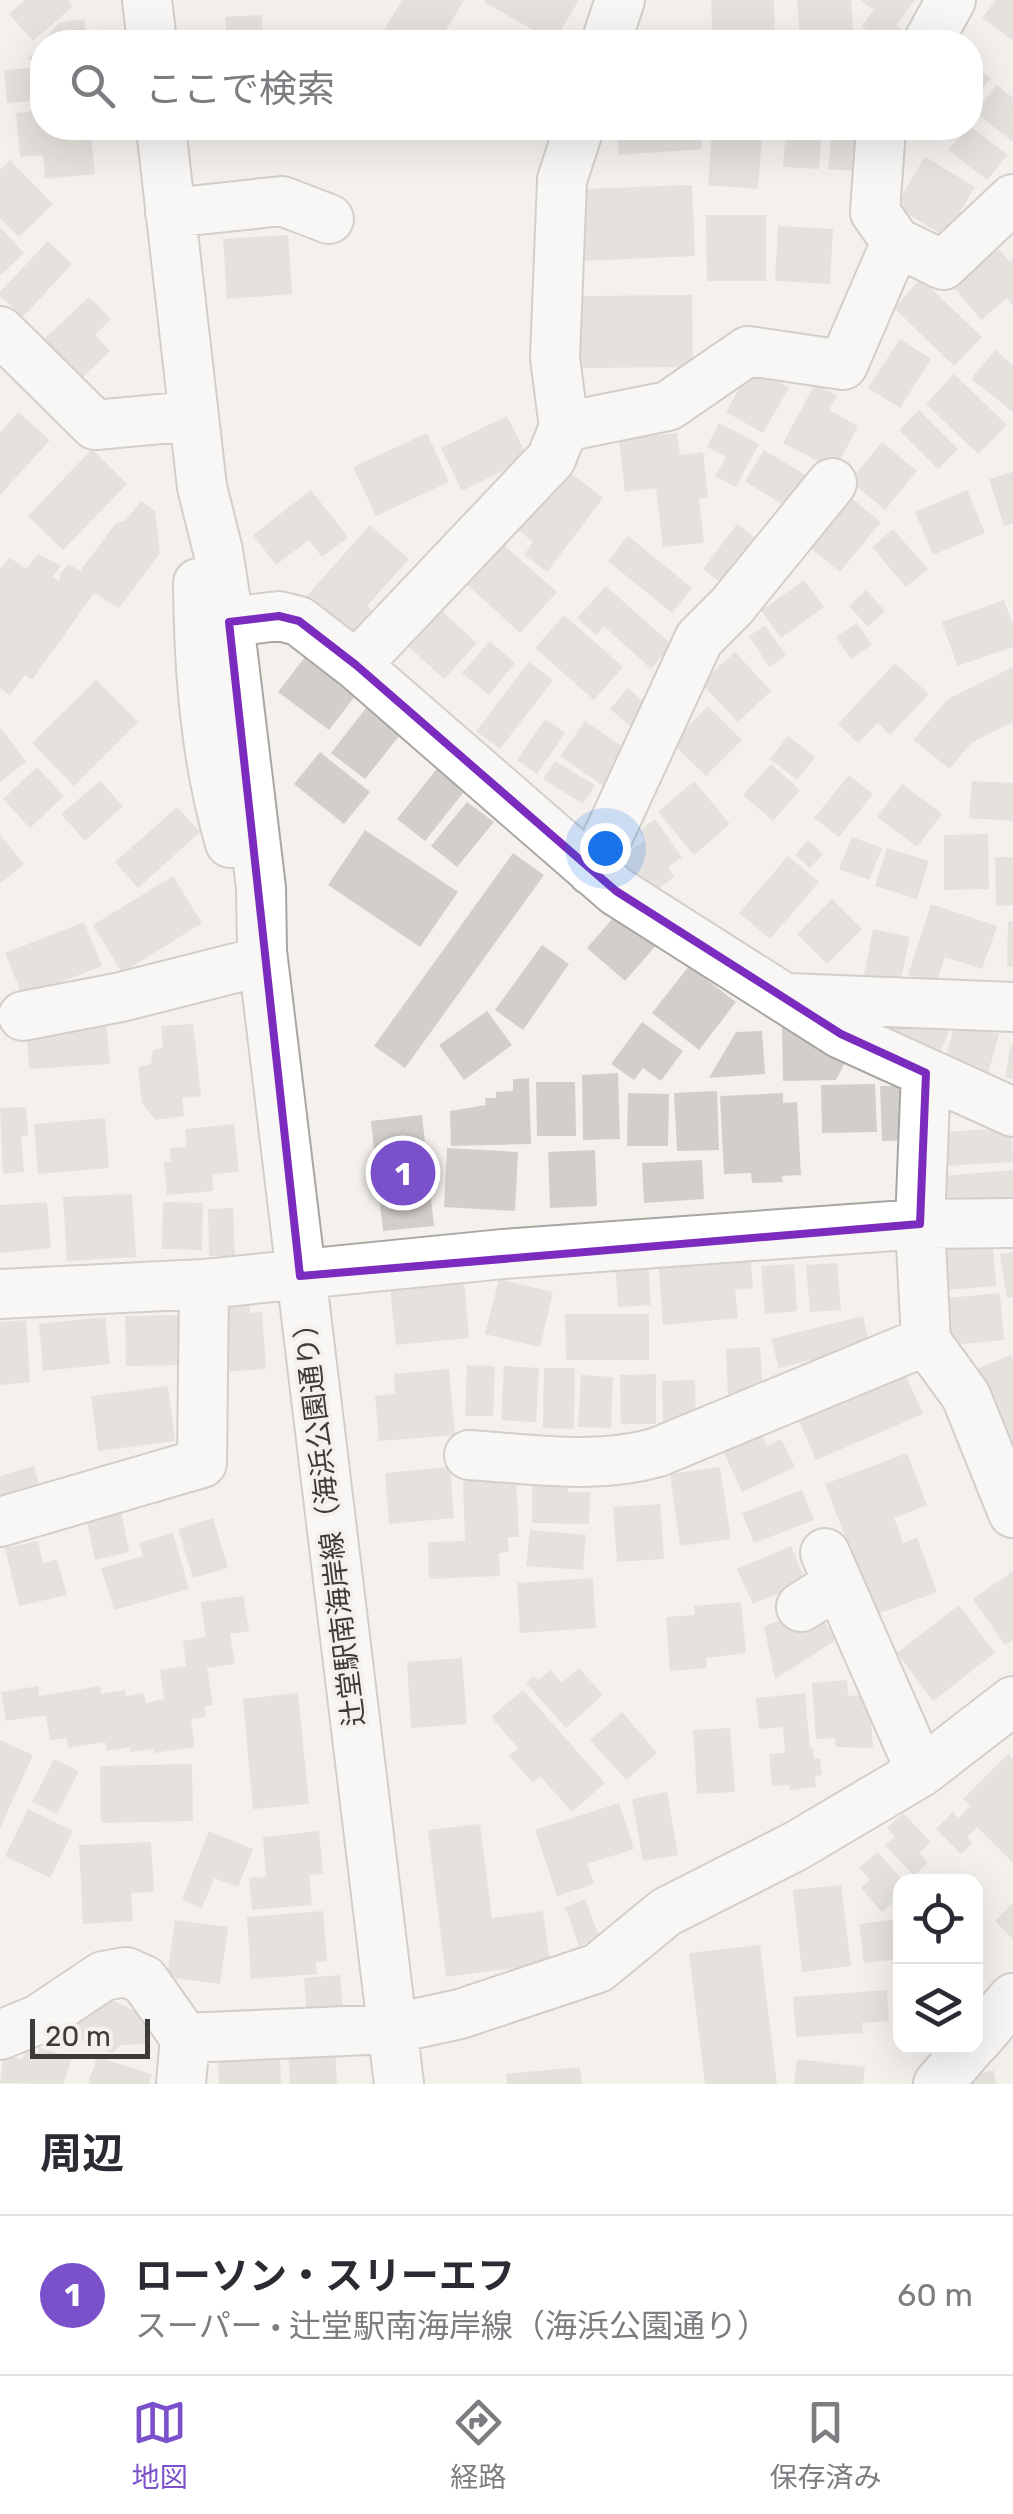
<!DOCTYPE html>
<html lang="ja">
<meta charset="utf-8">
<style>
body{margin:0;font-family:Rubik,"Noto Sans JP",sans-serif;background:#f2f2f3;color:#2b2b33}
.controls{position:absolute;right:30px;bottom:30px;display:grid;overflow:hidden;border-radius:20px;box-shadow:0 10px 40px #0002}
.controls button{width:90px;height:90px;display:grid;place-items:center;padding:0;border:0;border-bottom:2px solid #e1e1e2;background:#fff;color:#2b2b33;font:50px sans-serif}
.scale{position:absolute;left:30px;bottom:25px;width:120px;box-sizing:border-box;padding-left:10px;border:5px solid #3d3b3a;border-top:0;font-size:28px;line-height:35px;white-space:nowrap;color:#3d3b3a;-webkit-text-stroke:8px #f4f1ed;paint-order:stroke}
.you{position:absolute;left:605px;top:848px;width:35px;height:35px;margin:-25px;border:8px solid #fff;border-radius:50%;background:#1a73e8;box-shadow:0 0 0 15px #1a73e833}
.badge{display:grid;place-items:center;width:65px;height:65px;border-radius:50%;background:#7a51ca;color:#fff;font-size:32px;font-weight:700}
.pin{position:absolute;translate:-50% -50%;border:5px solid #fff;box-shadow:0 2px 10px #0006}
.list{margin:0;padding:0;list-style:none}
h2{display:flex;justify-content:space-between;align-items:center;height:130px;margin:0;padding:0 40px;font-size:42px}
h2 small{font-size:32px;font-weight:400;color:#7c7c81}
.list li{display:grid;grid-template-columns:65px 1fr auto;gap:30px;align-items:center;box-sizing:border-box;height:160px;padding:0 40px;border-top:2px solid #e1e1e2}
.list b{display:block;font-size:38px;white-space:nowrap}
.list p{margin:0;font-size:32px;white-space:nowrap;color:#7c7c81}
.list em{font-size:32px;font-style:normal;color:#7c7c81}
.icon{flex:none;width:55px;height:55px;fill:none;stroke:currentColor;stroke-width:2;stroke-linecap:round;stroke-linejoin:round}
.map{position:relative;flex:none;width:1013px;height:2084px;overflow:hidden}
.search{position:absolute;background:#fff;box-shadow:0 10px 40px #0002;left:30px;right:30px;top:30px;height:110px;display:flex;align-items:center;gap:25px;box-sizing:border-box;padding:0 35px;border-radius:40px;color:#7c7c81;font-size:38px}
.sheet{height:290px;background:#fff}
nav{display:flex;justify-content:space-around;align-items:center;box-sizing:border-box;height:140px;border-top:2px solid #e1e1e2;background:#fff;font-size:28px;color:#7c7c81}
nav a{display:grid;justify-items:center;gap:5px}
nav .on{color:#7a51ca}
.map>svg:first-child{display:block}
</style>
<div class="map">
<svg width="1013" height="2084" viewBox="0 0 1013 2084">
<rect width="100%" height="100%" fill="#f4f1ed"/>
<!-- building -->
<path fill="#d2cecb" d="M25,0H68L73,6L33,41L9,14Z
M402,0H464L439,42H399L382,33Z
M485,0H579L554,42L484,2Z
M711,0H774L775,41L713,42Z
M797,0H851L854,41L800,42Z
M860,0H915L896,25L915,39L912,42H874L877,38L862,26L874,10Z
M996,0H1013V41L982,18Z
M262,15L263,36L227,39L225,17Z
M84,19L88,42H42V59L27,60L59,23Z
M970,63L991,78L970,104Z
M42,67V100L7,103L4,70Z
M997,85L1013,98V142L975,112Z
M42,110V128H90L95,174L45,179L43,155L20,157L16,113Z
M970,126L1008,155L987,180L948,150Z
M489,128H517L510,140Z
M617,128H700L702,149L619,155Z
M786,128H822L819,169L783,167Z
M832,128H869L865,172L828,169Z
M712,132L762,136L758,189L708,185Z
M925,157L975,187L945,237L895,206Z
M10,160L53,204L19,237L0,218V170Z
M692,185L695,256L582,261L579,189Z
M706,215H766V281H707Z
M778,226L833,229L830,284L775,281Z
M0,227L24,253L0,276Z
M288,235L292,294L227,299L223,239Z
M48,241L72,264L23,317L0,296V292Z
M993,243L1010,262L1013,259V306L1007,298L981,320L948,280Z
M921,279L982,337L954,366L894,308Z
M692,295L693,367L580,368L579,296Z
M89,297L111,319L95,335L110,351L79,381L41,342Z
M900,339L931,359L900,408L868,388Z
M995,350L1013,365V412L971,379Z
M752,366L789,388L763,433L726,412Z
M954,374L1007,425L978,454L926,404Z
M815,384L837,396L829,410L858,426L835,470L783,443Z
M919,410L958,449L938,469L899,430Z
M18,412L50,440L0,495V433Z
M507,416L528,458L462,491L441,448Z
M719,423L759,444L736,487L715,476L726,457L707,447Z
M427,433L449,482L376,516L353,467Z
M677,433L680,455L703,452L708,497L699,499L704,543L663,547L656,488L625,492L619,439Z
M882,442L917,471L885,510L850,481Z
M92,449L127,484L63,550L28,516Z
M764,450L811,478L791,510L745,481Z
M563,467L603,498L547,572L524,555L533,542L516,528Z
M1013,472V523L1004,526L989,479Z
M311,490L348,537L322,557L309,540L276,565L253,535Z
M967,490L985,533L933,555L915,512Z
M850,497L881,522L840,572L809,547Z
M141,501L155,511L160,553L119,608L94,593L32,680L25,675L10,695L0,688V570L9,557L26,569L38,554L61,566L52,577L60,582V574L69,564L80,571L116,523L125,521Z
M737,524L765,545L730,590L703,569Z
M370,525L409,559L367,606L378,616L355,643L304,599Z
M893,529L928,569L906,587L872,547Z
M628,536L692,588L672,613L608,561Z
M498,540L557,592L520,633L462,580Z
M804,580L824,607L781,638L761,611Z
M606,586L672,645L651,669L604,626L596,635L577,618Z
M866,590L885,611L868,627L849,606Z
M1004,600L1013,625V647L957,666L942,622Z
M432,602L477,643L444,679L399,638Z
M564,615L623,667L594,700L535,648Z
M857,623L872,645L851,659L836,637Z
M765,625L786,656L769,667L749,636Z
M490,641L515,663L489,695L462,673Z
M735,652L771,691L738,722L701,683Z
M308,653L359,691L329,730L278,692Z
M529,662L553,680L500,749L476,731Z
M895,663L929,694L890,735L878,723L858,743L838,724Z
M1013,667V722L971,743L950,769L913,740L948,699Z
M96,680L138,722L74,786L32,743Z
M628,688L655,712L637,732L610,709Z
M708,706L742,740L706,776L672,743Z
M366,708L400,735L365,779L331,753Z
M545,719L565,733L537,774L517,760Z
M585,721L630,752L605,787L560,756Z
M0,727L26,762L0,782Z
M788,736L815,757L797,780L770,759Z
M320,752L370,792L344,824L294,784Z
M555,761L595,785L583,804L543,779Z
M771,764L800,790L773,821L743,795Z
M439,766L467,788L425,841L397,819Z
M37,767L64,796L30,828L3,799Z
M849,775L873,794L839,837L814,818Z
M100,781L123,806L85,841L61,814Z
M694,781L730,824L694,855L658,812Z
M972,781L1013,783V821L969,818Z
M902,784L942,814L917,847L877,817Z
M467,802L494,822L457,867L431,846Z
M177,807L200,832L138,888L115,862Z
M655,819L682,857L668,867L674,877L644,899L617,861L645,840L639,831Z
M365,830L458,892L420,947L328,885Z
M988,834L989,889L944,890V835Z
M0,835L24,864L0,884Z
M852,837L882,848L869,880L839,869Z
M808,840L823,854L810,868L795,855Z
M887,848L929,861L917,899L875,886Z
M513,853L544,875L405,1068L374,1046Z
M788,856L819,882L770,939L739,913Z
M995,857H1013V905L996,906Z
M173,876L202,923L122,973L93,925Z
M832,899L862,929L827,964L797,934Z
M931,904L997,926L982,969L945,957L936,984L908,975Z
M621,909L659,942L625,981L587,948Z
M1008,921L1013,922V967H1007Z
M84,922L102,966L23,997L5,953Z
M873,929L910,937L899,988L863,980Z
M542,945L569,964L523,1030L495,1010Z
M689,966L736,1002L699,1050L652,1013Z
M487,1011L512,1045L464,1080L439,1045Z
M901,1011L950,1029L939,1056L890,1038Z
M106,1019L110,1064L29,1069L26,1024Z
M642,1022L683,1051L661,1081L643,1068L634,1080L611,1064Z
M956,1022L999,1034L987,1078L943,1065Z
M193,1024L201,1096L182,1098L184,1116L156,1120L142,1103L138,1067L151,1064L153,1050L163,1048L161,1026Z
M782,1027L846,1061L836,1080L783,1081Z
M762,1031L765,1074L709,1078L736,1032Z
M1011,1045H1013V1079L1005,1077Z
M618,1073L620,1139L583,1140L582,1075Z
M529,1078L531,1144L451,1146L450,1111L486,1105L485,1098H496V1092L513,1091V1079Z
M536,1082H575L576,1136H537Z
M875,1084L877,1132L822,1133L821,1085Z
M880,1086H911L912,1140L882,1141Z
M717,1091L719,1150L677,1151L674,1093Z
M628,1093L669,1094L668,1146H627Z
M783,1093V1103L797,1102L801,1175L782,1176L783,1182L752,1183L751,1173L724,1174L720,1096Z
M26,1107L28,1135L21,1136L24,1172L3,1174L0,1108Z
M422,1115L434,1226L383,1231L371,1121Z
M105,1118L109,1168L38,1174L34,1124Z
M234,1124L239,1172L212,1174L213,1191L167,1195L164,1162H171L170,1148L187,1147L185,1129Z
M1011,1128L1013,1162L944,1166L942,1132Z
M447,1148L518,1152L515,1211L444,1207Z
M595,1150L597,1206L550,1208L548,1152Z
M702,1160L704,1199L644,1203L642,1163Z
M1013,1170V1201L943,1207L941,1176Z
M132,1194L136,1257L67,1261L63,1197Z
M47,1202L51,1248L0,1253V1205Z
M163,1202L203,1203L202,1250L162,1249Z
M233,1208L235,1256H209L208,1209Z
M992,1234L996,1286L946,1290L943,1238Z
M750,1252L753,1288L735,1290L738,1318L663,1325L658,1260Z
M1013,1252V1297L1007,1298L1000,1254Z
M648,1262L651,1305L618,1307L615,1264Z
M837,1263L841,1310L810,1312L806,1265Z
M794,1264L797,1311L765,1314L761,1266Z
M499,1279L553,1292L540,1347L485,1334Z
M464,1281L469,1338L396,1345L390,1288Z
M1000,1293L1004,1340L951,1345L947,1298Z
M250,1299V1313L262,1312L266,1369L219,1372L217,1302Z
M565,1314H649V1360H566Z
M185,1315L186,1365L126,1366L125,1316Z
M863,1316L870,1345L779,1368L771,1339Z
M105,1317L110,1364L43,1371L39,1324Z
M26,1320L30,1382L0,1385V1322Z
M760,1347L763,1394L728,1395L726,1349Z
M1011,1355L1013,1361V1458L977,1369Z
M467,1365L495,1366L493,1416H465Z
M504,1366L539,1368L536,1422L501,1420Z
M544,1368H575L574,1429L543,1428Z
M449,1369L455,1435L379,1441L375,1396L395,1394L394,1374Z
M904,1371L923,1414L816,1460L797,1417Z
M656,1374V1424H621L620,1375Z
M581,1375L613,1377L611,1428L578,1427Z
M695,1380L696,1423H663L662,1381Z
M168,1386L175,1441L98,1451L91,1396Z
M761,1433L767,1446L781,1439L795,1467L742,1492L723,1451Z
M907,1453L927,1505L894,1518L903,1543L917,1538L937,1592L875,1615L825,1484Z
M34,1466L44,1501L0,1513V1476Z
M450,1467L454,1518L389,1524L385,1473Z
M720,1467L731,1539L680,1546L670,1474Z
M516,1479L519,1537H508L509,1552L499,1553L500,1576L429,1579L428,1542L465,1541L463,1481Z
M532,1479H568V1492H590L589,1524L532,1523Z
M802,1490L814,1520L754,1543L742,1513Z
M660,1504L664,1559L617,1562L613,1507Z
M120,1506L129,1552L95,1560L85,1513Z
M213,1518L228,1568L193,1578L178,1529Z
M530,1530L586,1535L583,1570L526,1566Z
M173,1533L189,1589L114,1610L101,1568L143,1556L139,1543Z
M38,1541L43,1563L57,1559L67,1595L19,1606L5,1548Z
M791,1546L806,1582L753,1604L737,1569Z
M1013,1571V1640L1005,1645L973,1599Z
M593,1578L596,1628L520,1633L517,1583Z
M243,1596L249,1631L230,1634L235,1664L207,1668L213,1705L205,1706L206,1717L191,1719L195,1747L154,1753L153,1749L130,1752V1747L107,1751L105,1742L68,1748L66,1738L50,1740L46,1715L6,1721L1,1692L38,1686L39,1696L100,1686L101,1694L125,1690L126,1696L144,1693L146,1703L164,1699L160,1670L186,1666L183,1641L206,1637L201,1602Z
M741,1602L746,1653L706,1658L707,1668L670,1671L666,1617L695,1615L694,1606Z
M959,1605L995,1653L933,1701L897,1653Z
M820,1615L836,1640L775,1679L764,1626L790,1617Z
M462,1658L467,1724L411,1728L407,1662Z
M579,1668L603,1695L566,1728L526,1683L534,1676L538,1681L550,1670L562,1683Z
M847,1680L848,1696L869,1694L873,1748L836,1747L835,1738L816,1739L812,1683Z
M523,1690L605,1783L572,1812L540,1776L533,1783L509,1756L518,1748L491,1717Z
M298,1693L309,1804L253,1809L243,1699Z
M805,1693L810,1749L813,1748L814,1759H820L822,1775L815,1776L816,1787L790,1790L789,1785L772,1786L769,1754L785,1753L783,1727L759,1729L756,1698Z
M622,1712L657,1753L626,1780L590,1740Z
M730,1728L735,1792L697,1794L693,1730Z
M0,1740L33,1755L0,1828Z
M1008,1754L1013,1759V1863L977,1827L967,1837L973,1843L961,1854L936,1829L953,1812L958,1818L970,1806L963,1799Z
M54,1759L79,1771L57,1814L32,1802Z
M192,1764L193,1821L101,1823L100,1766Z
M667,1792L678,1855L643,1861L632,1799Z
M619,1803L634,1849L587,1864L594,1884L557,1896L535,1830Z
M28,1809L73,1831L50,1878L5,1856Z
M903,1813L931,1842L919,1853L928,1862L914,1876L885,1845L895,1837L887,1828Z
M480,1824L492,1918L543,1911L550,1963L446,1977L428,1830Z
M209,1831L253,1849L238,1887L214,1878L202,1908L182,1900Z
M319,1831L323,1874L309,1875L312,1905L252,1910L249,1878L266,1877L263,1837Z
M151,1842L154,1892L131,1893L133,1921L83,1924L79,1845Z
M878,1852L904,1882H900V1896L882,1912L861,1888L870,1880L859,1868Z
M841,1885L851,1966L802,1972L793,1890Z
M585,1899L600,1938L579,1946L565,1907Z
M1013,1903V1939L995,1921Z
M323,1911L327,1961L316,1962L317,1974L251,1979L247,1917Z
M900,1919V1939L897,1940L900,1959L864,1963L859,1924Z
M175,1920L228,1927L220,1984L167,1977Z
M760,1945L777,2084H705L689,1953Z
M340,1975L344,2023L308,2026L304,1978Z
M887,1990L889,2021L862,2023L863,2033L796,2037L793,1997Z
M110,1999L147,2017L146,2044L121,2045L112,2053L67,2035L73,2017Z
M335,2045L337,2084H290L288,2047Z
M39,2047L72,2058L63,2084L0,2083L4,2054L22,2060L26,2050L38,2053Z
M280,2055L281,2084H219L218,2058Z
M97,2057L152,2074L149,2084H88Z
M797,2059L865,2067L863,2084H794Z
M580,2067L582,2084H507L506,2074Z
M993,2070L997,2084H951V2083Z"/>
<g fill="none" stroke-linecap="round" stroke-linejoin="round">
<!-- minor casing -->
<g stroke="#a9a6a2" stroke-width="52">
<path id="minor" d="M147,0L152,42
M606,42L620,0
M928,42L951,0
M161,128L202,487L218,551L229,622L261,888L262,951L399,2084
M881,128L875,212L896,242L943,265L1013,199
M170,213L282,201L329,219
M0,331L95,425L193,416
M564,427L668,406L748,351L843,365L896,242
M198,583C199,671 205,757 230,843
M229,622L279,616L299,621L356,665L616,891L841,1034L1013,1112
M356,665L551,459L564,427L555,358L562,180L579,128
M592,871L699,639L732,606L832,483
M788,998L1013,1007
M23,1016L121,997L263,961
M926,1073L920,1224L926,1341L966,1396L1013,1513
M0,1294L204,1284L503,1254L920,1224L1013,1223
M469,1455C533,1459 596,1470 658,1452L926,1341
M0,1522L202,1463L204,1284
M825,1553L921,1772
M801,1607L838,1584
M0,2035L39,2019L103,1976L126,1972L144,1980L185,2038L391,2029L460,2014L598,1968L666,1912L796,1846L921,1772L1013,1701
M976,2041L1013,1998
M181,2084L185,2038
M938,2084L971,2046"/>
</g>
<!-- minor -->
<use href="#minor" stroke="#fff" stroke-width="48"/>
</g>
<!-- marked area -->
<path d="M0 0H1013V2084H0ZM279,616L299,621L356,665L616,891L841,1034L926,1073L920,1224L300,1276L229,622Z" fill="#f4f1ed" fill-opacity=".55" fill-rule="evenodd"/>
<path fill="none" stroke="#7b2cbf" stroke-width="8" stroke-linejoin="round" d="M279,616L299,621L356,665L616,891L841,1034L926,1073L920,1224L300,1276L229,622Z"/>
<g text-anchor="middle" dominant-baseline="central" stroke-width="8" stroke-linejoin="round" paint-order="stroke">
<!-- street labels -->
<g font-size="28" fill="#3d3b3a" stroke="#f4f1ed">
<text transform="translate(329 1518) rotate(-97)">辻堂駅南海岸線（海浜公園通り）</text>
</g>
</g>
</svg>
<div class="controls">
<button><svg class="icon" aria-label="locate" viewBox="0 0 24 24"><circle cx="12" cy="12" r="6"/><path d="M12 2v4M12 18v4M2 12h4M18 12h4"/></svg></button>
<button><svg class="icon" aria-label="layers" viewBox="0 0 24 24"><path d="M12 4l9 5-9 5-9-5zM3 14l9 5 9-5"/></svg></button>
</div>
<div class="scale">20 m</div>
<div class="you"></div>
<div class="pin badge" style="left:403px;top:1173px">1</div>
<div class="search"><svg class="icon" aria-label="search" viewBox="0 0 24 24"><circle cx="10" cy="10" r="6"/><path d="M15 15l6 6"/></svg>ここで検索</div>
</div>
<section class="sheet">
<h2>周辺<small></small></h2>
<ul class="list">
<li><span class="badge">1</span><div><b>ローソン・スリーエフ</b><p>スーパー · 辻堂駅南海岸線（海浜公園通り）</p></div><em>60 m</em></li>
</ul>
</section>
<nav>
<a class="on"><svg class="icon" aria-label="map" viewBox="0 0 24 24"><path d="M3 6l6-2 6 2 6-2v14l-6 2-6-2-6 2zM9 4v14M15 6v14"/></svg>地図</a>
<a><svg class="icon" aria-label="directions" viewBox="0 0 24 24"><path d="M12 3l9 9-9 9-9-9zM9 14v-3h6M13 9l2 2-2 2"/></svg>経路</a>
<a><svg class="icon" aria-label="saved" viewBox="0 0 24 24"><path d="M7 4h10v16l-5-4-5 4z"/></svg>保存済み</a>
</nav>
